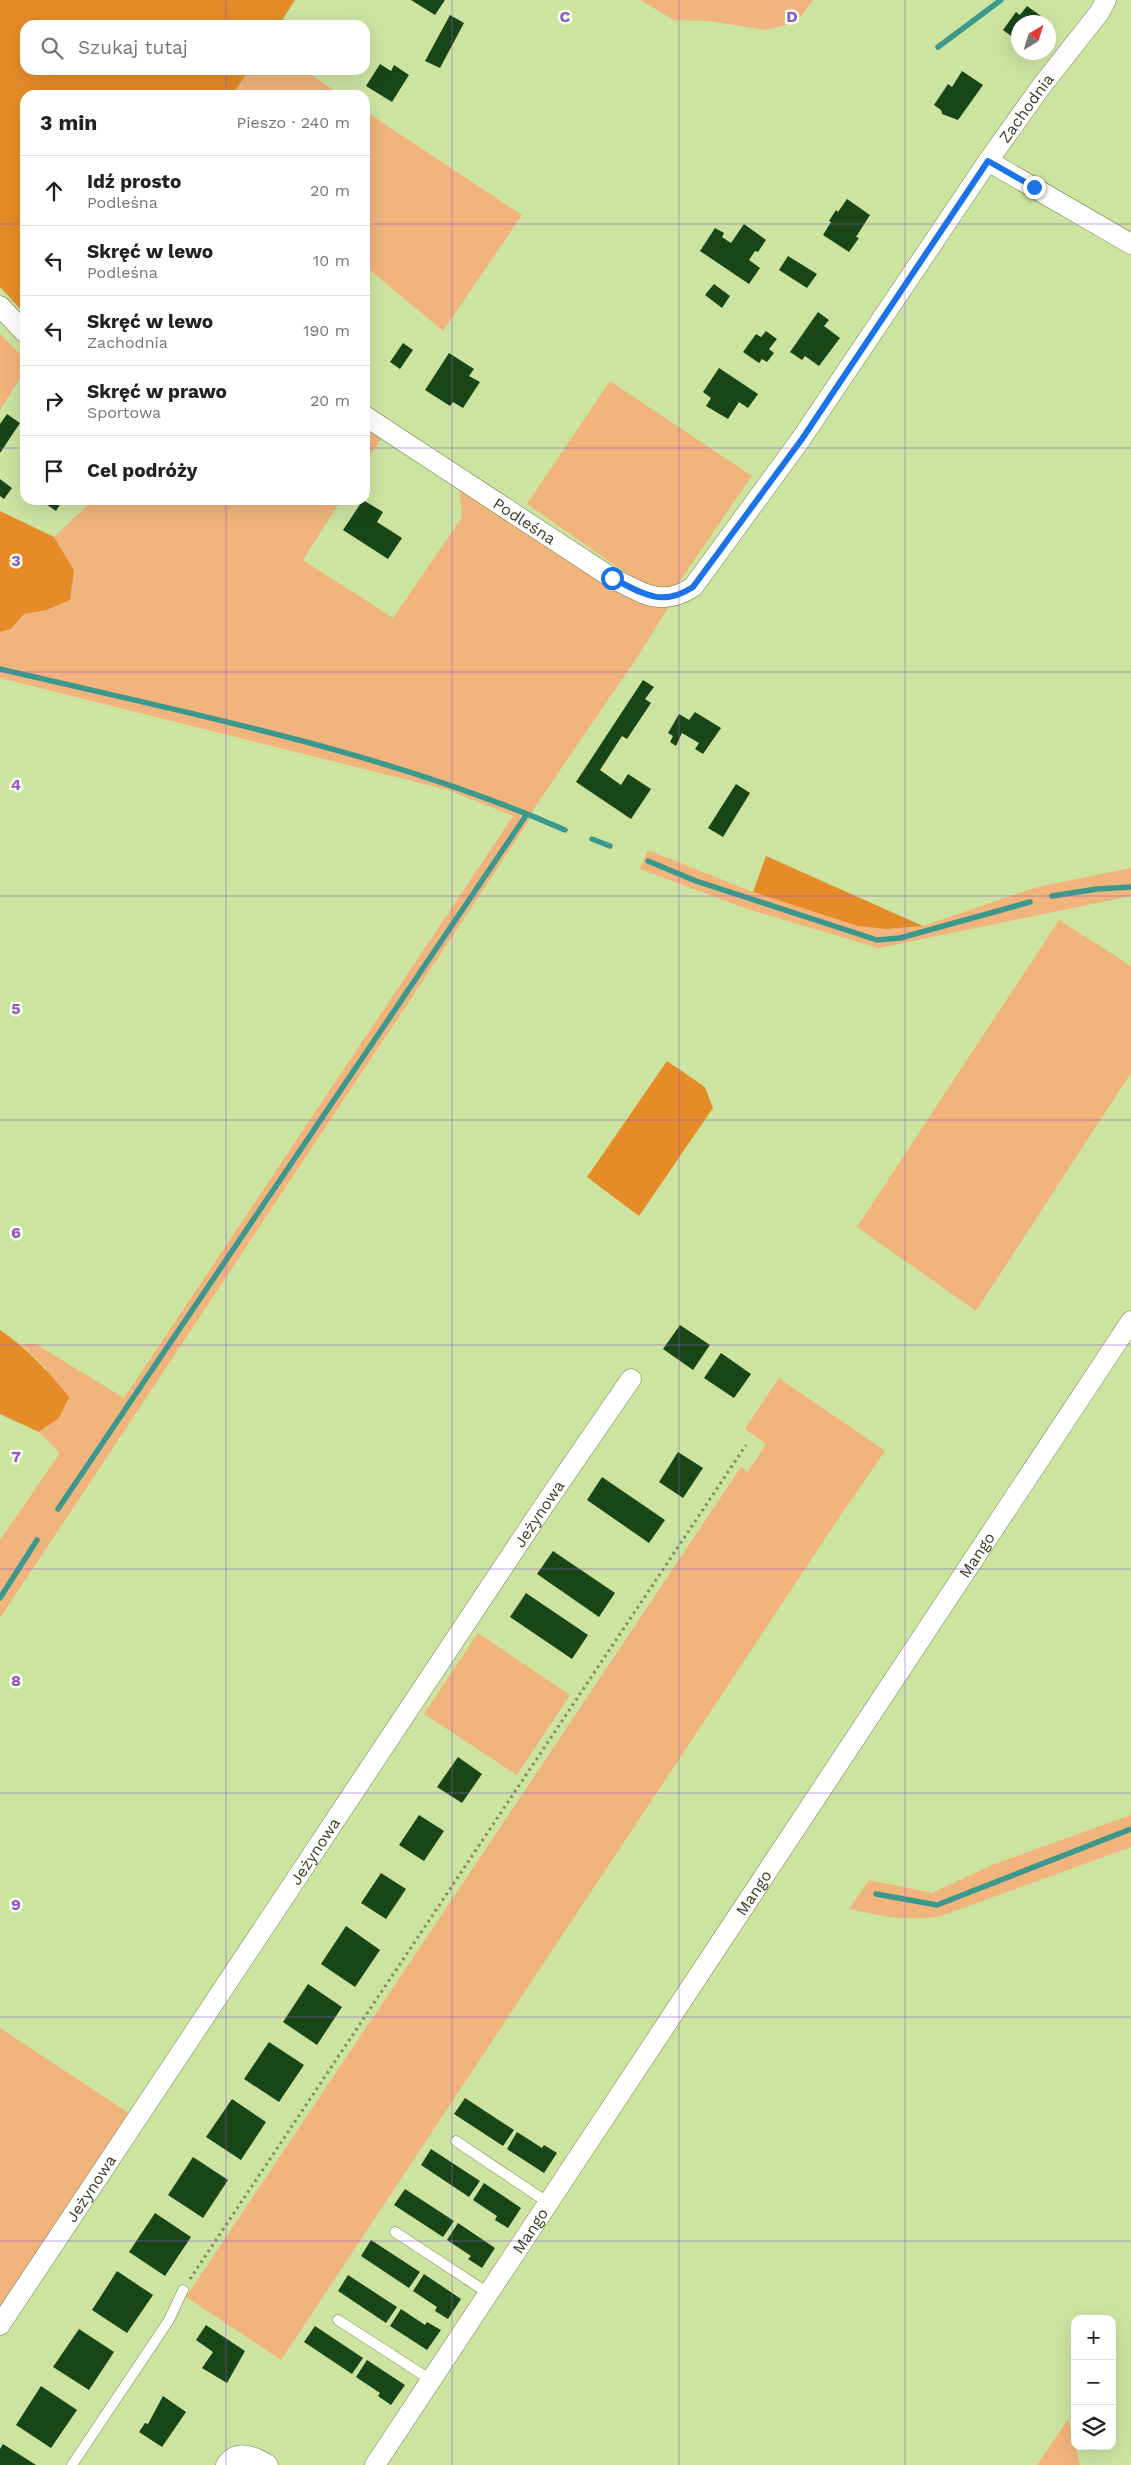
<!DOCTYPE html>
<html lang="pl">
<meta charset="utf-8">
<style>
body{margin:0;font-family:"Work Sans",sans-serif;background:#f6f6f6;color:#222}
.controls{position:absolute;right:15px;bottom:15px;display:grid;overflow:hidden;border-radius:10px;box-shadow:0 5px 20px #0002}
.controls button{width:45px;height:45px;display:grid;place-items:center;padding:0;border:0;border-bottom:1px solid #e0e0e0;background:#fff;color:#222;font:25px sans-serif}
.compass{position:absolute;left:1011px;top:15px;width:45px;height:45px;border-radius:50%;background:#fff;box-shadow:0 5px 20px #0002;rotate:38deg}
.stop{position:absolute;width:15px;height:15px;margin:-11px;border:4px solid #1a73e8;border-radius:50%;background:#fff}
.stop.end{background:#1a73e8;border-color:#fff;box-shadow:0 1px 5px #0008}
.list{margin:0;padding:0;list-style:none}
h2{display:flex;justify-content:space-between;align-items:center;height:65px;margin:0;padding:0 20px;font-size:21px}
h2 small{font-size:16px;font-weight:400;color:#767676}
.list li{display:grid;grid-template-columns:32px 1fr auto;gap:15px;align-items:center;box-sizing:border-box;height:70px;padding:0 20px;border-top:1px solid #e0e0e0}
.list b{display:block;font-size:19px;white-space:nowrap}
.list p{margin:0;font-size:16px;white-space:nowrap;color:#767676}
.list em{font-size:16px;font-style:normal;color:#767676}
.icon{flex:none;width:28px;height:28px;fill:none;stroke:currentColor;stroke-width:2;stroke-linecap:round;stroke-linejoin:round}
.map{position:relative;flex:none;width:1131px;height:2465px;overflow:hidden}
.search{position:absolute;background:#fff;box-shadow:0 5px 20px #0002;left:20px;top:20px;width:350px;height:55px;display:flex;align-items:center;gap:12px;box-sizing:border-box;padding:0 18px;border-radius:15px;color:#767676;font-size:19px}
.panel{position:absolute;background:#fff;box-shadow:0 5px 20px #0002;left:20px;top:90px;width:350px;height:415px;border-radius:15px}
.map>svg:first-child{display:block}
</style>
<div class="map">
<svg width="1131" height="2465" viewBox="0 0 1131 2465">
<rect width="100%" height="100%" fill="#cde4a1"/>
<!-- green -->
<path fill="#f1b47c" d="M640,0H813L797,22L766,30L709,21L674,20Z
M249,70H304L341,95H232Z
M365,111L522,215L443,331L365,266Z
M0,334L25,359V370L0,410Z
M610,381L752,476L675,588L662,589L637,581L527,504Z
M365,424L383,436L365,463Z
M459,486L652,605L668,608L640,653L535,807L528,822L0,1618V1540L60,1453L39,1432L48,1427L46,1368L21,1344H36L124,1398L513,816L448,790L0,678V632L11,629L24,614L47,610L74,570L54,537L93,500H341L303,560L393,618L462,517Z
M648,850L753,892L887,929L923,926L1037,887L1131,868V896L879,948L750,910L640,869Z
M1059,920L1131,966V1073L976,1311L857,1227Z
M779,1378L885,1451L838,1519L281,2360L186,2297L741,1467L748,1472L766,1444L745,1429Z
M478,1633L570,1695L517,1775L424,1714Z
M1131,1815V1847L941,1916C908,1922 881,1916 849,1909L869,1880L932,1893L992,1865Z
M0,2028L129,2113L0,2307Z
M1068,2419L1080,2465H1037Z"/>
<!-- forest -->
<path fill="#e58c28" d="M0,0H295L279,25H25V70H249L232,95H25V314L0,287Z
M0,511L54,537L74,570L70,600L47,610L24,614L11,629L0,632Z
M766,856L923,926L887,929L858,926L753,892Z
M667,1061L705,1087L713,1108L639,1216L587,1177Z
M0,1330C28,1349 48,1371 69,1397L59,1418L39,1432L0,1414Z"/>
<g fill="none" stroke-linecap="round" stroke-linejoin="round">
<!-- stream -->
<path stroke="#3a998c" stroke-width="5.5" d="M938,47L1001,0
M0,669C191,714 385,751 565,830
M592,839L610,846
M648,861L696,881L877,940L900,938L1030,902
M1052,896L1097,889L1131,887
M58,1509L527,814
M0,1598L37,1540
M876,1894L937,1905L1131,1829"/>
</g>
<!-- building -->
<path fill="#184617" d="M411,0H445L435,15Z
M1027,6L1041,16L1036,22H1018V41L1003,30L1016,12L1020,15Z
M450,15L464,23L440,68L425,61Z
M380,64L391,71L394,65L409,75L392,102L366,86Z
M962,71L983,85L958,120L942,114L941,110L934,105L948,84L952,87Z
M847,199L870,215L856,237L859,238L849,252L823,235L831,222L829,221L836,210L838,212Z
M744,224L766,240L758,252L755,251L749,260L760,268L749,284L700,251L715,228L724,233L722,237L731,243Z
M788,256L817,274L807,288L779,270Z
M714,284L730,296L722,308L705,295Z
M818,312L829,320L824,326L840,338L819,366L805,356L802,360L790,352Z
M766,331L777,339L769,349L774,353L767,362L762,359L759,363L743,352L756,334L761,337Z
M403,343L413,350L400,369L390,362Z
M449,353L474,369L469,376L480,382L463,408L453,402L450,406L425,390Z
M719,368L758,394L748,408L739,402L728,419L706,406L711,398L703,392Z
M7,414L20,423L0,453V424Z
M0,479L12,488L4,499L0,496Z
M40,500H63L56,511Z
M363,500L383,512L377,522L402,538L388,559L343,530Z
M643,680L654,687L645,699L651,703L627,739L622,736L600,770L621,785L628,774L651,789L631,819L576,782Z
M695,712L721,728L703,754L695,749L699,743L682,733L676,746L670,742L673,736L668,733L679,714L689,720Z
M736,784L750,793L723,837L708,828Z
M680,1325L710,1345L693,1370L663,1349Z
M721,1353L751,1374L734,1398L704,1378Z
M678,1452L703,1468L683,1498L659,1482Z
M602,1477L665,1520L649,1543L587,1500Z
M553,1551L615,1593L599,1617L537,1574Z
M526,1593L588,1635L572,1659L510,1617Z
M458,1757L482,1774L462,1803L437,1787Z
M419,1815L444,1831L424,1861L399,1845Z
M381,1873L406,1889L386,1919L361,1903Z
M346,1926L380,1950L355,1987L321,1964Z
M308,1984L342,2007L317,2045L283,2022Z
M269,2042L304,2065L279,2102L244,2079Z
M465,2098L514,2130L503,2146L454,2114Z
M232,2099L266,2122L241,2160L206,2137Z
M517,2132L542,2148L544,2145L557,2153L544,2173L507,2149Z
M431,2149L480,2181L469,2197L421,2165Z
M193,2157L228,2180L203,2218L168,2195Z
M484,2183L521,2208L508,2228L495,2220L497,2216L473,2200Z
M405,2189L454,2221L443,2237L394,2205Z
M155,2213L191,2237L165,2276L129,2252Z
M458,2223L495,2248L482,2268L468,2259L471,2256L447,2240Z
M371,2240L420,2272L409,2288L361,2256Z
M117,2271L153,2295L127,2333L92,2310Z
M424,2274L461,2299L448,2319L435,2311L437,2307L413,2291Z
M348,2275L397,2307L386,2323L338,2291Z
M401,2309L425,2325L427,2322L441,2330L427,2350L390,2326Z
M206,2325L245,2351L227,2383L202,2368L213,2352L196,2340Z
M315,2326L363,2358L352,2374L304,2342Z
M79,2329L114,2352L89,2390L53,2367Z
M367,2360L405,2385L391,2405L378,2396L380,2393L356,2377Z
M41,2386L77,2410L51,2448L16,2425Z
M163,2396L186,2412L162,2447L139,2432L145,2423L148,2424Z
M3,2444L36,2465H0V2449Z"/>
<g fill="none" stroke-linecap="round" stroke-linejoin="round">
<!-- service casing -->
<g stroke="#6f8244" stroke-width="11">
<path id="service" d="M456,2141L547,2202
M395,2232L488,2293
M338,2320L431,2380
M72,2465L169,2320L183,2290"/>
</g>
<!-- minor casing -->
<g stroke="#6f8244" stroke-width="21">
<g id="minor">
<path d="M988,161L1131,244"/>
<path d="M0,306L25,333"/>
<path id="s1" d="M365,416L612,578C643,593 661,608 693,587L801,439L988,161L1040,88L1099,13L1106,0"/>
<path id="s2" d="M0,2325L543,1507L631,1379"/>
<path d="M226,2465C237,2449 254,2456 268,2465"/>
<path id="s3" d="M375,2465L1131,1321"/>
</g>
</g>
<!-- path -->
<path stroke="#7d8d5f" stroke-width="3" stroke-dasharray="2.5 4" stroke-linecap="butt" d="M190,2279L746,1445"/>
<!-- service -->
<use href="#service" stroke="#fff" stroke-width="10"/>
<!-- minor -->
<use href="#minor" stroke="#fff" stroke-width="20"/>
</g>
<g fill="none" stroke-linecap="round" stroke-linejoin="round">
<!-- route -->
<path stroke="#1a73e8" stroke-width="6" d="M612,578C642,593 661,608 693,587L802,439L988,161L1034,187"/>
</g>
<!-- grid -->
<path fill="none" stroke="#9057ce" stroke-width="1" stroke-opacity="0.55" d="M226,0V25M452,0V2465M679,0V2465M905,0V2465M226,70V95M0,224H25M365,224H1131M0,448H25M365,448H1131M226,500V2465M0,672H1131M0,896H1131M0,1120H1131M0,1345H1131M0,1569H1131M0,1793H1131M0,2017H1131M0,2241H1131"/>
<g text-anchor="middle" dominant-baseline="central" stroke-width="5" stroke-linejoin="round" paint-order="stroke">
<!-- street labels -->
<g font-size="16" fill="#363f24" stroke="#f5ffe4">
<text stroke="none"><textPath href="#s1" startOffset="966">Zachodnia</textPath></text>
<text stroke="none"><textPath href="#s1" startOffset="191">Podleśna</textPath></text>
<text stroke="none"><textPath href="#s2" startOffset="974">Jeżynowa</textPath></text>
<text stroke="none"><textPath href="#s3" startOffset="1091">Mango</textPath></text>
<text stroke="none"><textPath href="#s2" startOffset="569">Jeżynowa</textPath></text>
<text stroke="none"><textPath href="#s3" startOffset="686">Mango</textPath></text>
<text stroke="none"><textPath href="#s2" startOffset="164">Jeżynowa</textPath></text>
<text stroke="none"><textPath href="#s3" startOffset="281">Mango</textPath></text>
</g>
</g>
<g font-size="16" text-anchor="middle" font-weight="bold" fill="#9057ce" stroke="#f5ffe4" stroke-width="5" stroke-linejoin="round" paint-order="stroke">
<text x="565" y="22">C</text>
<text x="792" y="22">D</text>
<text x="16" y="566">3</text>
<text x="16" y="790">4</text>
<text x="16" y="1014">5</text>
<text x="16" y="1238">6</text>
<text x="16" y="1462">7</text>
<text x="16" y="1686">8</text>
<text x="16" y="1910">9</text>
</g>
</svg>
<div class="controls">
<button>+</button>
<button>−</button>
<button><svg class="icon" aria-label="layers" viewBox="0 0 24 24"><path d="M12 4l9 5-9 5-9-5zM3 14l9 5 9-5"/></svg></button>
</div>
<svg class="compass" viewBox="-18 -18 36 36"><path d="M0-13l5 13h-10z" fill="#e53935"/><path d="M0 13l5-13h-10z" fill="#767676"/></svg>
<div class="stop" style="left:612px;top:578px"></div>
<div class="stop end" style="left:1034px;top:187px"></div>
<div class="search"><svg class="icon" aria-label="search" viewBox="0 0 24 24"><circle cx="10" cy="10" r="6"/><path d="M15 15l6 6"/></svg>Szukaj tutaj</div>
<section class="panel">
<h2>3 min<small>Pieszo · 240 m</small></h2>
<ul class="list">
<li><svg class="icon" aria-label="ahead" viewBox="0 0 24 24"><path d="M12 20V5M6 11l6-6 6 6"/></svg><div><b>Idź prosto</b><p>Podleśna</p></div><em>20 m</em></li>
<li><svg class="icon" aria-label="left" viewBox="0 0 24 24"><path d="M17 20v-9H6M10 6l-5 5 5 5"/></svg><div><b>Skręć w lewo</b><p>Podleśna</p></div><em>10 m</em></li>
<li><svg class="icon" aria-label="left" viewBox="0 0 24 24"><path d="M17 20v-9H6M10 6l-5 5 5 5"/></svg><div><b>Skręć w lewo</b><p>Zachodnia</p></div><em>190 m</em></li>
<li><svg class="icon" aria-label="right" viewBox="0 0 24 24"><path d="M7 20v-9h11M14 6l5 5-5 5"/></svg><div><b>Skręć w prawo</b><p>Sportowa</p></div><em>20 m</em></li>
<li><svg class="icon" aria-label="arrive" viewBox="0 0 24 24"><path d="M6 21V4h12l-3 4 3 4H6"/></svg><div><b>Cel podróży</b></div></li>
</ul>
</section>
</div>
